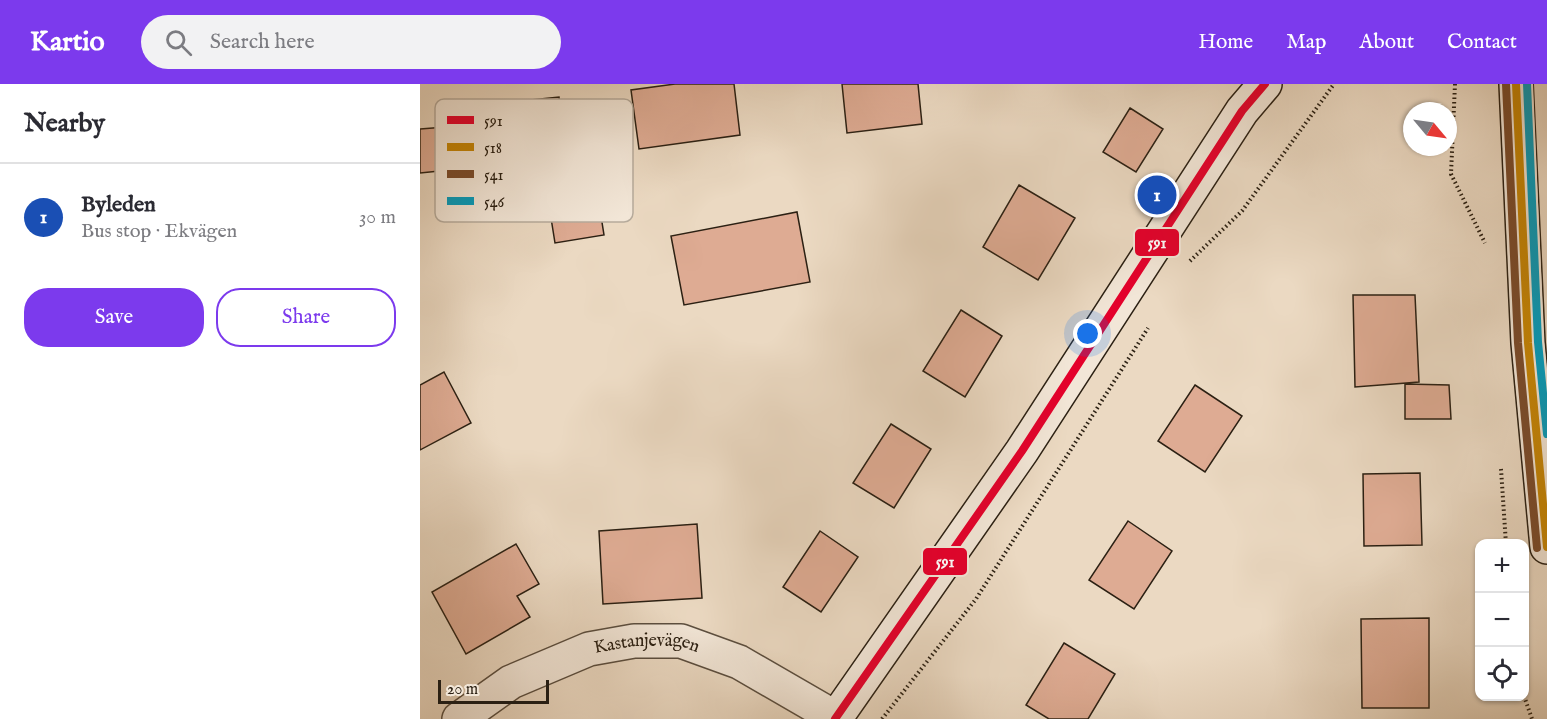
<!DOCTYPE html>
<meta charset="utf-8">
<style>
body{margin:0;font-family:"IM FELL English",serif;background:#f2f2f3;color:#2b2b33}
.controls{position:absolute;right:18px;bottom:18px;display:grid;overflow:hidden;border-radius:12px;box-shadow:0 2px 4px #0004}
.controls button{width:54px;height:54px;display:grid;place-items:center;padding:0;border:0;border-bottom:2px solid #e1e1e2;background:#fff;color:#2b2b33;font:30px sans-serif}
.compass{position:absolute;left:983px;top:18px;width:54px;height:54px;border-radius:50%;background:#fff;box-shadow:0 2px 4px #0004;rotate:119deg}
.scale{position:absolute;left:18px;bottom:15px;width:111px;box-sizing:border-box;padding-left:6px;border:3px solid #2b2013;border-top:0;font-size:16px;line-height:21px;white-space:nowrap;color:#2b2013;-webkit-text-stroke:4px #f2e6d7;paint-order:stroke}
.you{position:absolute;left:668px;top:250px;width:21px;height:21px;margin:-15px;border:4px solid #fff;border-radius:50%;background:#1a73e8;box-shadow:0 0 0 9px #1a73e833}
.badge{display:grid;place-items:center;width:39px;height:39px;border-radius:50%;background:#7c3aed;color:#fff;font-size:20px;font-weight:700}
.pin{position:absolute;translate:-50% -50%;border:3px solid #fff;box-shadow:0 2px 6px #0006}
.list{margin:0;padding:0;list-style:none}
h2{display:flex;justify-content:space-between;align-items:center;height:78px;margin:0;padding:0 24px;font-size:26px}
h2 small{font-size:20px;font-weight:400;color:#7c7c81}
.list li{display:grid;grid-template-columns:39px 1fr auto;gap:18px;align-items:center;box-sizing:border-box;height:108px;padding:0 24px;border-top:2px solid #e1e1e2}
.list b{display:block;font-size:22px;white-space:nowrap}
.list p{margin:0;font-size:20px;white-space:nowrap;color:#7c7c81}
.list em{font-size:20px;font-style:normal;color:#7c7c81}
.actions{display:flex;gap:12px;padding:18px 24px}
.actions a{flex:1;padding:14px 0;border:2px solid #7c3aed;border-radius:24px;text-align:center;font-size:21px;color:#7c3aed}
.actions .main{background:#7c3aed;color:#fff}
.icon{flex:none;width:33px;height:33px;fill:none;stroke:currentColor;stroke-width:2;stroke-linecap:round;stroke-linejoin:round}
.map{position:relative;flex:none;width:1127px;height:635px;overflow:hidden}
header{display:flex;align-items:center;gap:36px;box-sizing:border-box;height:84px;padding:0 30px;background:#7c3aed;color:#fff}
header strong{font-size:28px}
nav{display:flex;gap:33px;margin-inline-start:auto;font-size:21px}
.search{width:420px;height:54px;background:#f2f2f3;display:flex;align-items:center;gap:15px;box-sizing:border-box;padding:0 21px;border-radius:33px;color:#7c7c81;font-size:22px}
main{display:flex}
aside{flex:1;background:#fff}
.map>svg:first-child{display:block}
</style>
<header>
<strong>Kartio</strong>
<div class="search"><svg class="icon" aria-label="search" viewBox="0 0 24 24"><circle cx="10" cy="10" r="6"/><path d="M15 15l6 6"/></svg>Search here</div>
<nav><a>Home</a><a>Map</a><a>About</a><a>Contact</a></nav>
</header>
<main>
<aside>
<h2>Nearby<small></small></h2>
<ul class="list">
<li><span class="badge" style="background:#1a4fb4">1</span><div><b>Byleden</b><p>Bus stop · Ekvägen</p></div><em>30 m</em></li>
</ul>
<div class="actions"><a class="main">Save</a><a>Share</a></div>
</aside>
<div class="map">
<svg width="1127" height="635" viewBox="0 0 1127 635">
<rect width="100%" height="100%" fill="#ebd9c2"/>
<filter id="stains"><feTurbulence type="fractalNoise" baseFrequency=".00333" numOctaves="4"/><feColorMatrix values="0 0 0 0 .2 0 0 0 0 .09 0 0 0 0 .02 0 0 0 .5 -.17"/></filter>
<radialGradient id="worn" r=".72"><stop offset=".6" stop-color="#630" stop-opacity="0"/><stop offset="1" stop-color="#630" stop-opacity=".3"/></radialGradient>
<!-- building -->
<path fill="#deab93" stroke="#2b2013" stroke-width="1.5" d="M255,0H314L320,51L219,65L211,6Z
M422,0H498L502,40L427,49Z
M139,13L145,74L0,89V45L64,40L62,21Z
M710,24L743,45L716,88L683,68Z
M173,82L184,151L135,159L124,90Z
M599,101L655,134L618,196L563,163Z
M377,128L390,198L264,221L251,152Z
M933,211H995L999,298L935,303Z
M541,226L582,252L545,313L503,287Z
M24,288L51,339L0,366V301Z
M985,300L1029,301L1031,335H985Z
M775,301L822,332L785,388L738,357Z
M471,340L511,365L474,424L433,399Z
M1000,389L1002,461L944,462L943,390Z
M708,437L752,467L714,525L669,496Z
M277,440L282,514L183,520L179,447Z
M400,447L438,473L401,528L363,503Z
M96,460L119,500L97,512L110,533L46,570L12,508Z
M1009,534V624H942L941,535Z
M644,559L695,590L668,635H629L606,621Z"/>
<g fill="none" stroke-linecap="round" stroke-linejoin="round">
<!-- street casing -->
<g stroke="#5b4e3f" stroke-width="36">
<g id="street">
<path id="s1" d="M39,635L91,598L169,565L214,557H261L319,578L416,634"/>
</g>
</g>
<!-- secondary casing -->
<g stroke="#2b2013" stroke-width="36">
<path id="secondary" d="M1096,0L1108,259L1127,463
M415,635L602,367L822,27L845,0"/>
</g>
<!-- path -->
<path stroke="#2b2013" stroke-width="4" stroke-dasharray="1.5 3" stroke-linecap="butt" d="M1035,0L1031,90L1065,159
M770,177L822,127L914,0
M1081,385L1086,460
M1104,612L1112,635
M462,635L556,515L728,244"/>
<!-- street -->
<use href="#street" stroke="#f2e6d7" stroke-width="33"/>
<!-- secondary -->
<use href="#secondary" stroke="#f2e6d7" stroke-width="33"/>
<!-- bus-1 casing -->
<g stroke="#f2e6d7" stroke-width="12">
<path id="bus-1" d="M415,635L602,367L822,27L845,0"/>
</g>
<!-- bus-2 casing -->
<g stroke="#f2e6d7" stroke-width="12">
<path id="bus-2" d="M1096,0L1108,259L1127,463"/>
</g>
<!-- bus-3 casing -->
<g stroke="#f2e6d7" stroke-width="12">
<path id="bus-3" d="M1086,0L1098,259L1117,464"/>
</g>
<!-- bus-4 casing -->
<g stroke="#f2e6d7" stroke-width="12">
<path id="bus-4" d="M1107,0L1118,258L1127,350"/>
</g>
<!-- bus-1 -->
<use href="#bus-1" stroke="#e4002b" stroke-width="8"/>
<!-- bus-2 -->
<use href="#bus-2" stroke="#c48405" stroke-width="8"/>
<!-- bus-3 -->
<use href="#bus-3" stroke="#7a4b2a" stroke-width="8"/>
<!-- bus-4 -->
<use href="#bus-4" stroke="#049bbb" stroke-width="8"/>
</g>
<g text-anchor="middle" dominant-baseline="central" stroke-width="5" stroke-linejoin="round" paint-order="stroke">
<!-- street labels -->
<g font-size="18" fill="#2b2013" stroke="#f2e6d7">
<text stroke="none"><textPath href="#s1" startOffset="207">Kastanjevägen</textPath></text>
</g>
</g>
<!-- legend -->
<rect x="15" y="15" width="198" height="123" rx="9" fill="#f2e6d7" stroke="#b6ab9c" stroke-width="1.5"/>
<rect x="27" y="32" width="27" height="8" fill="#e4002b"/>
<rect x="27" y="59" width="27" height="8" fill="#c48405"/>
<rect x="27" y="86" width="27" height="8" fill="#7a4b2a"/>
<rect x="27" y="113" width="27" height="8" fill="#049bbb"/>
<g font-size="16" fill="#2b2013">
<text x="64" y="42">591</text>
<text x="64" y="69">518</text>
<text x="64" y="96">541</text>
<text x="64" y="123">546</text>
</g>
<g stroke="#f2e6d7" stroke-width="2">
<rect x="714" y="144" width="46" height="29" rx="6" fill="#e4002b"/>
<rect x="502" y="463" width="46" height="29" rx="6" fill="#e4002b"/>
</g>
<g font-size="16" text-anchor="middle" font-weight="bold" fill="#fff">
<text x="737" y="164">591</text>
<text x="525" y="483">591</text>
</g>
<rect width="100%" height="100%" filter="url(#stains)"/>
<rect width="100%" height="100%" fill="url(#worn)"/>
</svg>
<div class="controls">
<button>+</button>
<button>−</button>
<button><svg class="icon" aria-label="locate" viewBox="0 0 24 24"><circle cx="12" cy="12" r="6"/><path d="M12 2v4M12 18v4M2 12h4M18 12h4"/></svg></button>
</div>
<svg class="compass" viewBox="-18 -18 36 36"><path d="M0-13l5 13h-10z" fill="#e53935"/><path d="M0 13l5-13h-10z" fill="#7c7c81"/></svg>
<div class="scale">20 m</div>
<div class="you"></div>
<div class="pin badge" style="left:737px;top:111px;background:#1a4fb4">1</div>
</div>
</main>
